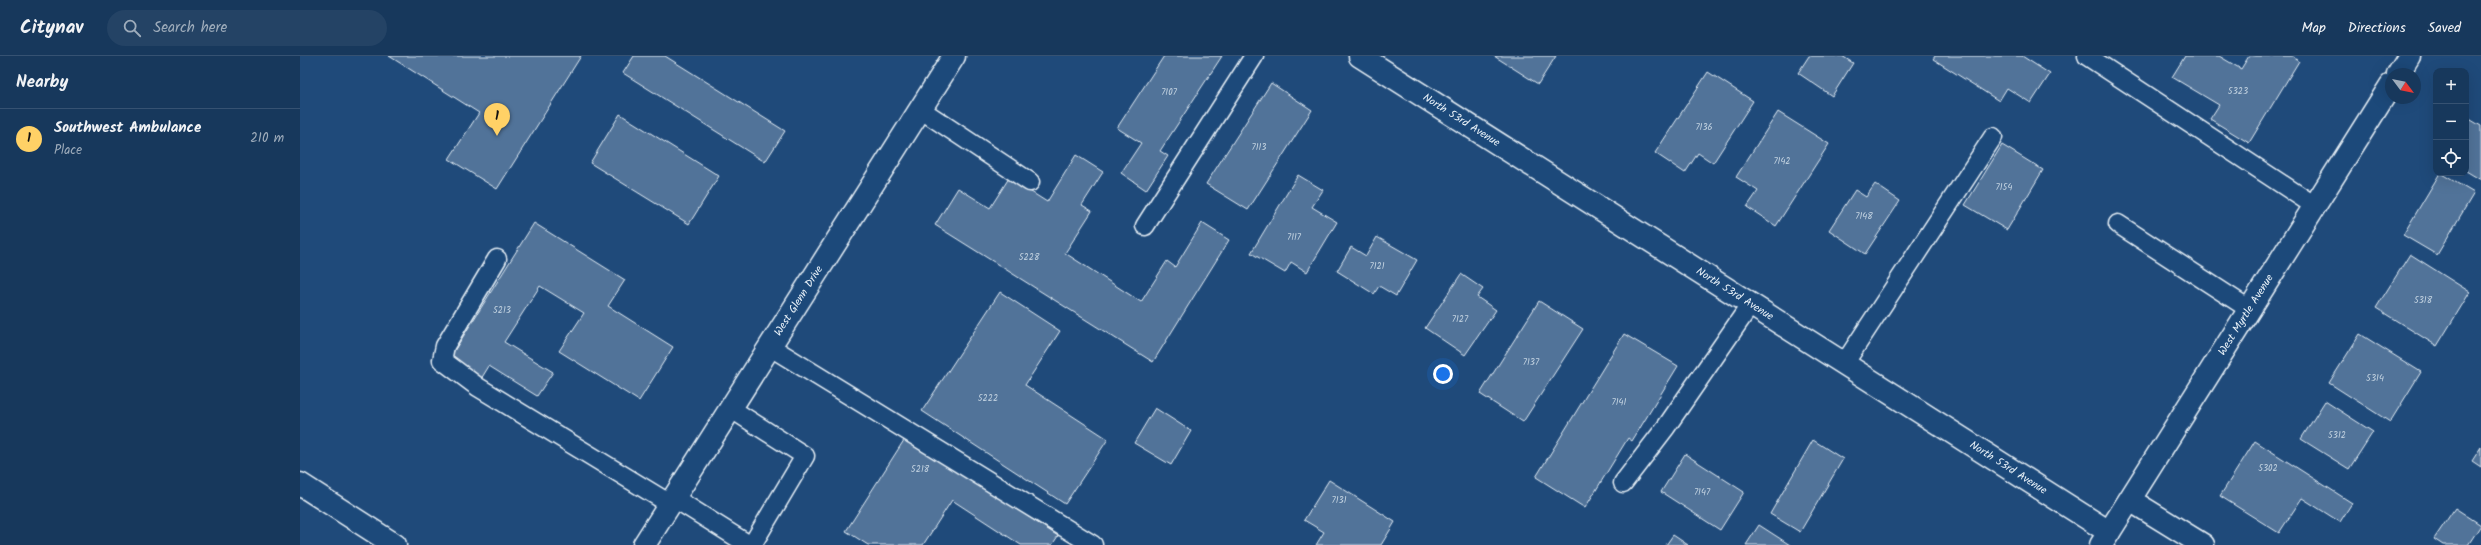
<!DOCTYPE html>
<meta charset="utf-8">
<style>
body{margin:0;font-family:Kalam,sans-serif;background:#244365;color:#f1f3f6}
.controls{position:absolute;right:12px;top:12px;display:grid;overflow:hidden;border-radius:8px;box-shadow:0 4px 16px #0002}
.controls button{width:36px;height:36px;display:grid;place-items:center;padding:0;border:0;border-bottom:1px solid #365272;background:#17385c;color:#f1f3f6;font:20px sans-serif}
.compass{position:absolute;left:2085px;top:12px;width:36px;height:36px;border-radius:50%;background:#17385c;box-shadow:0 4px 16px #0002;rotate:122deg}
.you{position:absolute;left:1143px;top:318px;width:14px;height:14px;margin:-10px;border:3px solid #fff;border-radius:50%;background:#1a73e8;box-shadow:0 0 0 6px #1a73e833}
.badge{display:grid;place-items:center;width:26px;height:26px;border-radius:50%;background:#ffd166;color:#111;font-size:13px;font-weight:700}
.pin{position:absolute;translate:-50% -33px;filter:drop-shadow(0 1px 2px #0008)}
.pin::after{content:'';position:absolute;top:21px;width:14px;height:12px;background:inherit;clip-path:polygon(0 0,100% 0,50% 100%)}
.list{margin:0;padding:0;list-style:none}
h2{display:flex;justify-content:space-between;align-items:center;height:52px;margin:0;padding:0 16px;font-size:17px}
h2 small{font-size:13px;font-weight:400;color:#9eacbb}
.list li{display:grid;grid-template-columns:26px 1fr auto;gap:12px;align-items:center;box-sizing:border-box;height:60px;padding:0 16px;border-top:1px solid #365272}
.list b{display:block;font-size:15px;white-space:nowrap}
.list p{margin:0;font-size:13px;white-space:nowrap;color:#9eacbb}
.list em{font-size:13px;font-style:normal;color:#9eacbb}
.icon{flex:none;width:22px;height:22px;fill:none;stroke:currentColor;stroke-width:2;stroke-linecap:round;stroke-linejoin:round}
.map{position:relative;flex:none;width:2181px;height:489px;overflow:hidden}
header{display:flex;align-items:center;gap:24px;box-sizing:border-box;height:56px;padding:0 20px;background:#17385c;border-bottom:1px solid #365272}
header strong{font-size:19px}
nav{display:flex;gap:22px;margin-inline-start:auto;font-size:14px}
.search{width:280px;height:36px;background:#244365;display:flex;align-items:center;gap:10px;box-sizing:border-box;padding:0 14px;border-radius:22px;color:#9eacbb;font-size:15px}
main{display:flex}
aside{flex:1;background:#17385c}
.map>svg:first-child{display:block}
</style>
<header>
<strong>Citynav</strong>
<div class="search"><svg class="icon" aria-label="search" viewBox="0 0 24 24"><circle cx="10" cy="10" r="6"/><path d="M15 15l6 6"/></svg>Search here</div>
<nav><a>Map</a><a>Directions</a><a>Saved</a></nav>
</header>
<main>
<aside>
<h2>Nearby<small></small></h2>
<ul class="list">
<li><span class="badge">1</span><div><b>Southwest Ambulance</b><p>Place</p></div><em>210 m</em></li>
</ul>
</aside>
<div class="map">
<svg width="2181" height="489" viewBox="0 0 2181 489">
<rect width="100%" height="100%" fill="#1f4a7a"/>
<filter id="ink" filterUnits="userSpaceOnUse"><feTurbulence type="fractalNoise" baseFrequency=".025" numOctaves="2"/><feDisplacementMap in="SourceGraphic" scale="8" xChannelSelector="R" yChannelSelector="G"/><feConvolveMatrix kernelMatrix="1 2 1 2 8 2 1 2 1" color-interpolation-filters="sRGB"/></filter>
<g filter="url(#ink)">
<!-- building -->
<path fill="#517399" stroke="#e8f1f8" d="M89,0H281L197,133L149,103L179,57Z
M334,0H365L485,75L465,106L323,17Z
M864,0H922L860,95L868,100L846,134L821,117L841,87L817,72Z
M1194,0H1256L1238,28Z
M1509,0H1542L1553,7L1532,40L1498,17Z
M1635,0H1722L1750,18L1731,47L1707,32L1699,45L1633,3Z
M1885,0H1919L1941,13L1949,0H1992L1999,5L1949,87L1910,63L1919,49L1872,21Z
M1408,16L1453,45L1413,107L1398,97L1385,117L1355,97Z
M971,27L1012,54L948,154L906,128Z
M1478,56L1529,88L1476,170L1447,151L1458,135L1436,121Z
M320,58L419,120L389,168L290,107Z
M2166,61L2181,70V124L2166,115Z
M1702,89L1743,114L1707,174L1665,149Z
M776,99L803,116L782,149L792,155L765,197L841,246L867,205L875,211L902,167L929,184L853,306L635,169L658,132L690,152L709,122L747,146Z
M2140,117L2174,137L2137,199L2103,179Z
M998,119L1023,134L1012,151L1037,166L1007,216L991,206L985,217L951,197Z
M1575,128L1600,145L1565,198L1529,174L1555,134L1566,141Z
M234,167L325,224L308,250L373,291L339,345L259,295L284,257L240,230L204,286L253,316L237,340L189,310L181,323L149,303Z
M1077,181L1117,204L1096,240L1079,230L1074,238L1037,215L1051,191L1066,200Z
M2110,198L2170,236L2137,290L2076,252Z
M1161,218L1183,233L1177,241L1196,254L1165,299L1125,272Z
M700,236L760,275L725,329L808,383L765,448L622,355Z
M1239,245L1283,273L1223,366L1180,338Z
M1324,278L1378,310L1332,385L1328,382L1285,452L1236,421Z
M2060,278L2121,316L2090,366L2029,327Z
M2025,345L2073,376L2049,413L2001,383Z
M855,352L891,375L871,409L834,387Z
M606,381L758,480L752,489H721L652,444L623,489H568L546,475Z
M1513,384L1543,403L1500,476L1470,458Z
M1955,385L2052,447L2040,466L2002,442L1979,477L1920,440Z
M2181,391V411L2172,405Z
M1385,398L1444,436L1420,474L1361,436Z
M1029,424L1095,466L1081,489H1016L1024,476L1004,464Z
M2155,452L2181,469L2168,489H2143L2134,483Z
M1459,469L1490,489H1446Z
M1373,479L1388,489H1366Z"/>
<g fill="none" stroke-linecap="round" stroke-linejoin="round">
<!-- service casing -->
<g stroke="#e8f1f8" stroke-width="21">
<path id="service" d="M1787,0L2015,150
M620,53L730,126
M1818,168L1949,253
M845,170L954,0
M197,203L145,290L142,304L178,331L370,448
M469,290L793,489
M1544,308L1693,81
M430,352L505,400L452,489
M1323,427L1366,371L1451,248
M374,442L449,489"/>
</g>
<!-- minor casing -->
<g stroke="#e8f1f8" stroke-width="25">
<g id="minor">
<path id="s1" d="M1060,0L1809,476"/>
<path d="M0,428L95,489"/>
<path d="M1830,444L1903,489"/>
<path id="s2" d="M344,489L654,0"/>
</g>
</g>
<!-- tertiary casing -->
<g stroke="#e8f1f8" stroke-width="25">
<g id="tertiary">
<path d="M2098,18L2109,0"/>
<path id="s3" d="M1801,489L2091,29"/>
</g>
</g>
<!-- service -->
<use href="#service" stroke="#1f4a7a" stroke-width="18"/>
<!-- minor -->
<use href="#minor" stroke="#1f4a7a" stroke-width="22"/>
<!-- tertiary -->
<use href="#tertiary" stroke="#1f4a7a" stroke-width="22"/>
</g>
</g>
<g text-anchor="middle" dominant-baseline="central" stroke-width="3" stroke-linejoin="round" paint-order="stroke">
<!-- number labels -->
<g font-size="9" fill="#c2d2e0">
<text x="1938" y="35">5323</text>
<text x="869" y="36">7107</text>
<text x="1404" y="71">7136</text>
<text x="959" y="91">7113</text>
<text x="1482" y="105">7142</text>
<text x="1704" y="131">7154</text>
<text x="1564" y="160">7148</text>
<text x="994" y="181">7117</text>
<text x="729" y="201">5228</text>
<text x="1077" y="210">7121</text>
<text x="2123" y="244">5318</text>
<text x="202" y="254">5213</text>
<text x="1160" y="263">7127</text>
<text x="1231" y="306">7137</text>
<text x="2075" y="322">5314</text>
<text x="688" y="342">5222</text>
<text x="1319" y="346">7141</text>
<text x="2037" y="379">5312</text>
<text x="1968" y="412">5302</text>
<text x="620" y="413">5218</text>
<text x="1402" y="436">7147</text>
<text x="1039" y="444">7131</text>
</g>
<!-- street labels -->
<g font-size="11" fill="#e8f1f8" stroke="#1f4a7a">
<text stroke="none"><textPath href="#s1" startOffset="120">North 53rd Avenue</textPath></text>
<text stroke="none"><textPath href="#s1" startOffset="444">North 53rd Avenue</textPath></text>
<text stroke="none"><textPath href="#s2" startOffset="289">West Glenn Drive</textPath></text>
<text stroke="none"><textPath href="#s3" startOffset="272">West Myrtle Avenue</textPath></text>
<text stroke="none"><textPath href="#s1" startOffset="768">North 53rd Avenue</textPath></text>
</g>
</g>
</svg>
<div class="controls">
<button>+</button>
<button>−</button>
<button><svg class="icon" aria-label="locate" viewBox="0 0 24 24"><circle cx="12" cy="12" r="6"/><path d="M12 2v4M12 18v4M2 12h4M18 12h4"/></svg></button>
</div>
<svg class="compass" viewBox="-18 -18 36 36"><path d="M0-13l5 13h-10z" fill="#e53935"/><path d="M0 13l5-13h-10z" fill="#9eacbb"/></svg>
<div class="you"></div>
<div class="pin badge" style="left:197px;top:80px">1</div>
</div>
</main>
